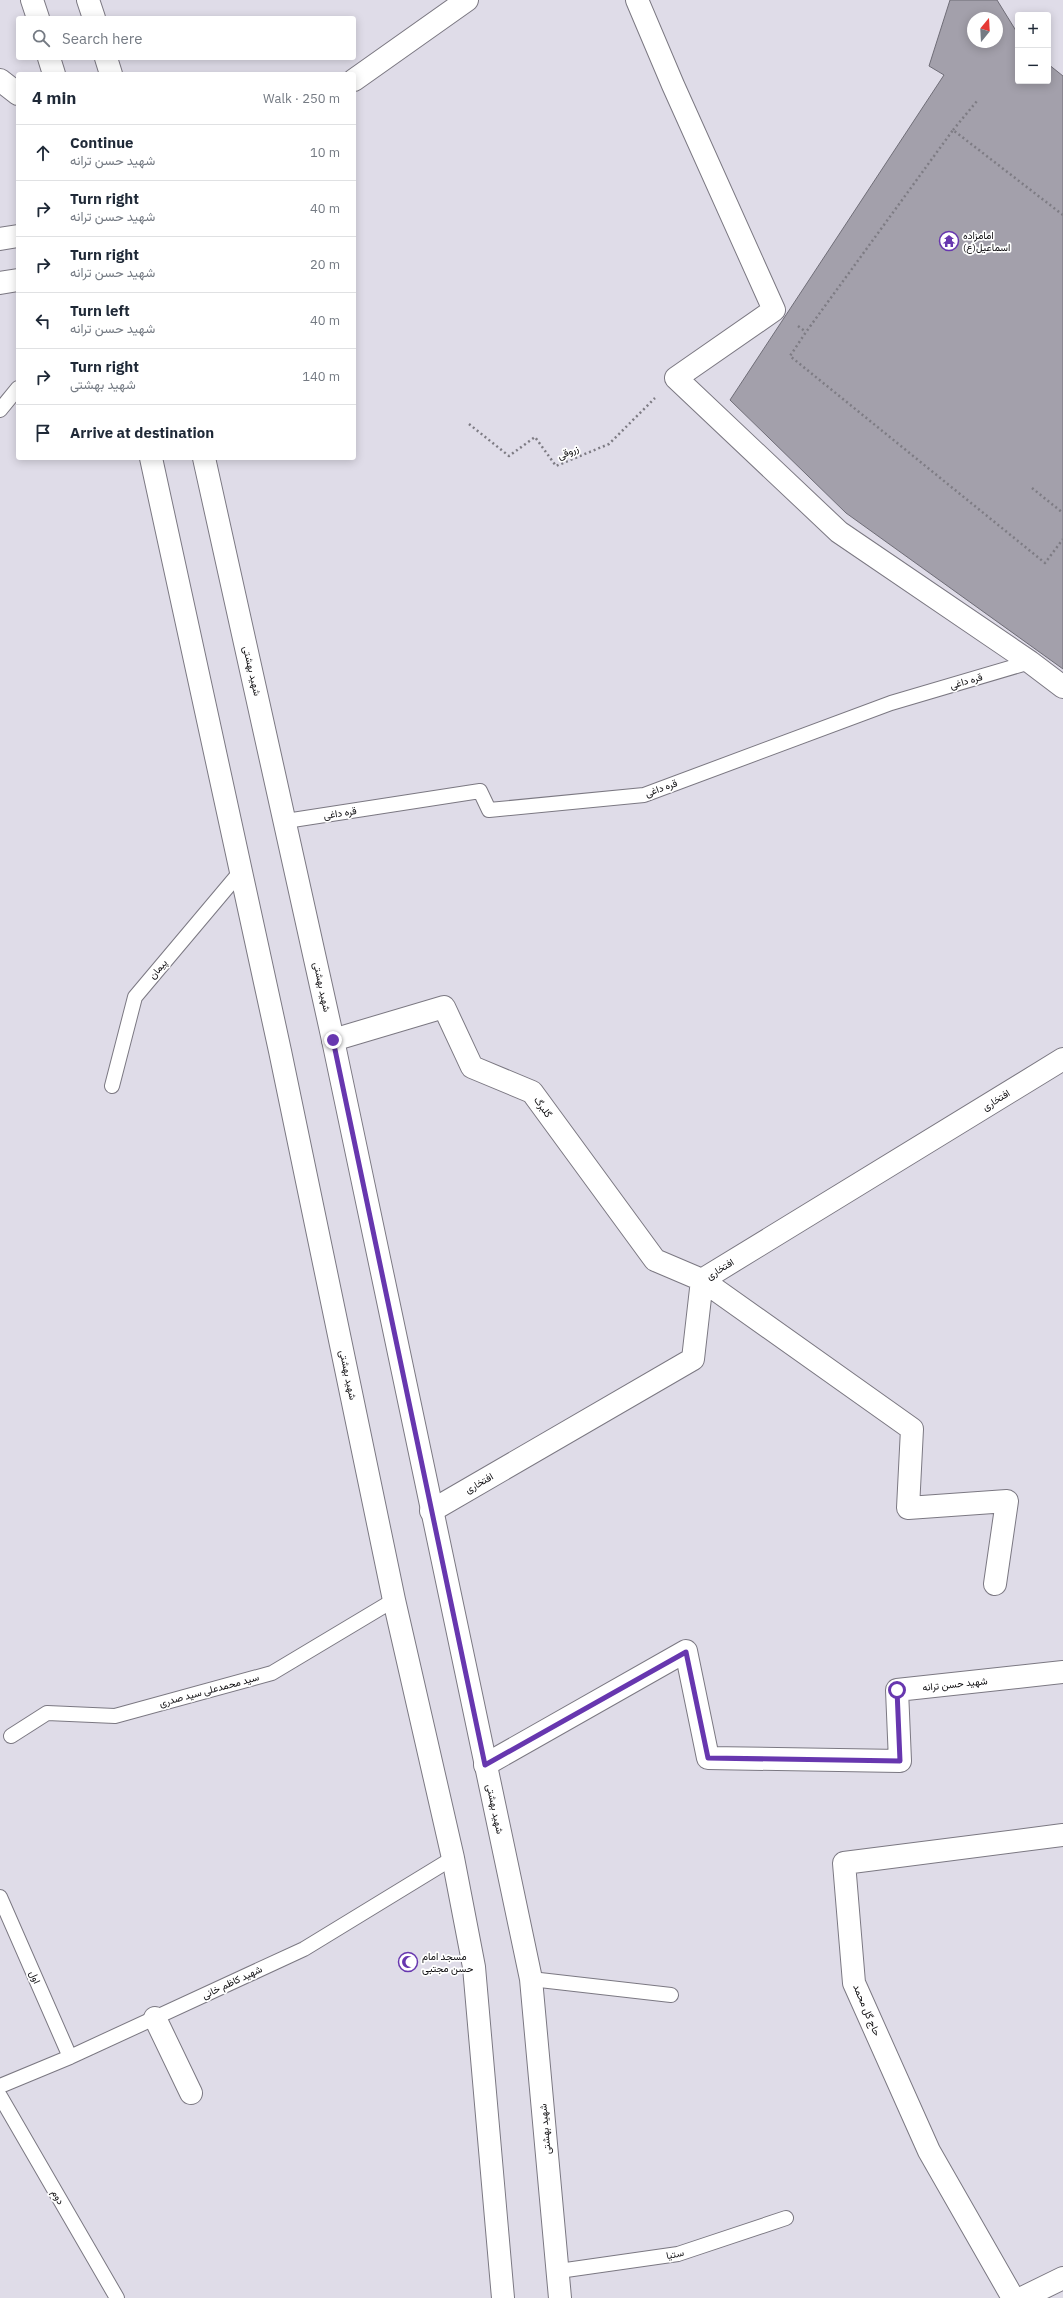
<!DOCTYPE html>
<meta charset="utf-8">
<style>
body{margin:0;font-family:"IBM Plex Sans",Vazirmatn,sans-serif;background:#f2f2f3;color:#1f2937}
.controls{position:absolute;right:12px;top:12px;display:grid;overflow:hidden;border-radius:4px;box-shadow:0 2px 10px #0003}
.controls button{width:36px;height:36px;display:grid;place-items:center;padding:0;border:0;border-bottom:1px solid #e0e1e3;background:#fff;color:#1f2937;font:20px sans-serif}
.compass{position:absolute;left:967px;top:12px;width:36px;height:36px;border-radius:50%;background:#fff;box-shadow:0 2px 10px #0003;rotate:18deg}
.stop{position:absolute;width:12px;height:12px;margin:-9px;border:3px solid #6737af;border-radius:50%;background:#fff}
.stop.end{background:#6737af;border-color:#fff;box-shadow:0 1px 4px #0008}
.list{margin:0;padding:0;list-style:none}
h2{display:flex;justify-content:space-between;align-items:center;height:52px;margin:0;padding:0 16px;font-size:17px}
h2 small{font-size:13px;font-weight:400;color:#747a83}
.list li{display:grid;grid-template-columns:26px 1fr auto;gap:12px;align-items:center;box-sizing:border-box;height:56px;padding:0 16px;border-top:1px solid #e0e1e3}
.list b{display:block;font-size:15px;white-space:nowrap}
.list p{margin:0;font-size:13px;white-space:nowrap;color:#747a83}
.list em{font-size:13px;font-style:normal;color:#747a83}
.icon{flex:none;width:22px;height:22px;fill:none;stroke:currentColor;stroke-width:2;stroke-linecap:round;stroke-linejoin:round}
.map{position:relative;flex:none;width:1063px;height:2298px;overflow:hidden}
.search{position:absolute;background:#fff;box-shadow:0 2px 10px #0003;left:16px;top:16px;width:340px;height:44px;display:flex;align-items:center;gap:10px;box-sizing:border-box;padding:0 14px;border-radius:4px;color:#747a83;font-size:15px}
.panel{position:absolute;background:#fff;box-shadow:0 2px 10px #0003;left:16px;top:72px;width:340px;height:388px;border-radius:4px}
.map>svg:first-child{display:block}
</style>
<div class="map">
<svg width="1063" height="2298" viewBox="0 0 1063 2298">
<rect width="100%" height="100%" fill="#dfdce8"/>
<!-- building -->
<path fill="#a3a0ab" stroke="#6f6d77" fill-rule="evenodd" d="M950,0H997L1018,34V81H1048V64L1063,76V669L846,513L730,400L944,75L929,66ZM973,18H997V42H973Z"/>
<g fill="none" stroke-linecap="round" stroke-linejoin="round">
<!-- lane casing -->
<g stroke="#7b7882" stroke-width="16">
<path id="lane" d="M0,410L18,388
M286,821L480,791L489,810L644,795L891,703L1030,662
M112,1086L135,997L241,871
M11,1736L47,1713L115,1716L272,1673L394,1600
M0,1897L70,2057
M531,1979L671,1995
M0,2086L70,2057L304,1949L453,1858
M0,2096L117,2298
M559,2271L678,2254L786,2218"/>
</g>
<!-- street casing -->
<g stroke="#7b7882" stroke-width="24">
<path id="street" d="M637,0L673,85L774,310L676,378L839,532L1030,662L1063,687
M0,80L18,94
M354,80L467,0
M333,1040L444,1007L472,1067L532,1092L655,1260L702,1280L912,1429L908,1508L1007,1501L995,1584
M431,1511L693,1359L702,1280L1063,1059
M485,1765L686,1651L708,1758L900,1761L897,1690L1063,1672
M155,2018L191,2093
M1013,2298L929,2151L854,1983L844,1863L1063,1835"/>
</g>
<!-- secondary casing -->
<g stroke="#7b7882" stroke-width="24">
<path id="secondary" d="M32,0L38,18
M88,0L94,18
M49,58L54,74
M106,58L111,74
M0,239L18,236
M0,283L18,280
M151,458L280,1051L394,1600L453,1858L474,1967L503,2298
M204,458L333,1040L531,1979L560,2298
M1022,2298L1063,2278"/>
</g>
<!-- path -->
<path stroke="#7e7c84" stroke-width="2.5" stroke-dasharray="2 3" stroke-linecap="butt" d="M953,130L977,101
M1063,215L953,130L806,332L790,356L1045,563L1063,539
M798,326L806,332
M469,424L509,456L535,437L556,466L609,444L655,398
M1032,488L1063,513"/>
<!-- lane -->
<use href="#lane" stroke="#fff" stroke-width="14"/>
<!-- street -->
<use href="#street" stroke="#fff" stroke-width="22"/>
<!-- secondary -->
<use href="#secondary" stroke="#fff" stroke-width="22"/>
</g>
<g fill="none" stroke-linecap="round" stroke-linejoin="round">
<!-- route -->
<path stroke="#6737af" stroke-width="5" d="M333,1040L485,1765L686,1652L708,1758L900,1761L897,1690"/>
</g>
<!-- icons -->
<defs>
<g id="temple-ring" transform="scale(1)"><circle r="9.5" fill="#fff" stroke="#6737af" stroke-width="1.5"/><path d="M0-6L5-2H3V0L6.5 2.5H4V6H1.5V3h-3V6H-4V2.5H-6.5L-3 0V-2H-5Z" fill="#6737af"/></g>
<g id="mosque-ring" transform="scale(1)"><circle r="9.5" fill="#fff" stroke="#6737af" stroke-width="1.5"/><path d="M3.5-4.9A6 6 0 1 0 3.5 4.9A5 5 0 1 1 3.5-4.9Z" fill="#6737af"/></g>
</defs>
<g fill-rule="evenodd">
<use href="#temple-ring" x="949" y="241"/>
<use href="#mosque-ring" x="408" y="1962"/>
</g>
<g text-anchor="middle" dominant-baseline="central" stroke-width="3.5" stroke-linejoin="round" paint-order="stroke">
<!-- poi labels -->
<g font-size="10" fill="#0c0b0e" stroke="#fff" text-anchor="start">
<text x="963" y="235">امامزاده<tspan x="963" dy="12">اسماعیل(ع)</tspan></text>
<text x="422" y="1956">مسجد امام<tspan x="422" dy="12">حسن مجتبی</tspan></text>
</g>
<!-- street labels -->
<g font-size="10" fill="#0c0b0e" stroke="#fff">
<text transform="translate(568 452) rotate(-23)">زروقی</text>
<text transform="translate(252 671) rotate(77)">شهید بهشتی</text>
<text transform="translate(966 681) rotate(-16)">قره داغی</text>
<text transform="translate(661 788) rotate(-20)">قره داغی</text>
<text transform="translate(340 813) rotate(-9)">قره داغی</text>
<text transform="translate(158 969) rotate(-50)">پیمان</text>
<text transform="translate(322 987) rotate(78)">شهید بهشتی</text>
<text transform="translate(996 1100) rotate(-32)">افتخاری</text>
<text transform="translate(543 1107) rotate(54)">گلبرگ</text>
<text transform="translate(720 1269) rotate(-32)">افتخاری</text>
<text transform="translate(348 1375) rotate(78)">شهید بهشتی</text>
<text transform="translate(479 1483) rotate(-30)">افتخاری</text>
<text transform="translate(955 1684) rotate(-6)">شهید حسن ترانه</text>
<text transform="translate(209 1690) rotate(-15)">سید محمدعلی سید صدری</text>
<text transform="translate(495 1809) rotate(78)">شهید بهشتی</text>
<text transform="translate(35 1977) rotate(66)">اول</text>
<text transform="translate(232 1982) rotate(-25)">شهید کاظم خانی</text>
<text transform="translate(867 2010) rotate(67)">حاج گل محمد</text>
<text transform="translate(545 2129) rotate(-95)">شهید بهشتی</text>
<text transform="translate(58 2197) rotate(60)">دوم</text>
<text transform="translate(675 2254) rotate(-12)">ستیا</text>
</g>
</g>
</svg>
<div class="controls">
<button>+</button>
<button>−</button>
</div>
<svg class="compass" viewBox="-18 -18 36 36"><path d="M0-13l5 13h-10z" fill="#e53935"/><path d="M0 13l5-13h-10z" fill="#747a83"/></svg>
<div class="stop" style="left:897px;top:1690px"></div>
<div class="stop end" style="left:333px;top:1040px"></div>
<div class="search"><svg class="icon" aria-label="search" viewBox="0 0 24 24"><circle cx="10" cy="10" r="6"/><path d="M15 15l6 6"/></svg>Search here</div>
<section class="panel">
<h2>4 min<small>Walk · 250 m</small></h2>
<ul class="list">
<li><svg class="icon" aria-label="ahead" viewBox="0 0 24 24"><path d="M12 20V5M6 11l6-6 6 6"/></svg><div><b>Continue</b><p>شهید حسن ترانه</p></div><em>10 m</em></li>
<li><svg class="icon" aria-label="right" viewBox="0 0 24 24"><path d="M7 20v-9h11M14 6l5 5-5 5"/></svg><div><b>Turn right</b><p>شهید حسن ترانه</p></div><em>40 m</em></li>
<li><svg class="icon" aria-label="right" viewBox="0 0 24 24"><path d="M7 20v-9h11M14 6l5 5-5 5"/></svg><div><b>Turn right</b><p>شهید حسن ترانه</p></div><em>20 m</em></li>
<li><svg class="icon" aria-label="left" viewBox="0 0 24 24"><path d="M17 20v-9H6M10 6l-5 5 5 5"/></svg><div><b>Turn left</b><p>شهید حسن ترانه</p></div><em>40 m</em></li>
<li><svg class="icon" aria-label="right" viewBox="0 0 24 24"><path d="M7 20v-9h11M14 6l5 5-5 5"/></svg><div><b>Turn right</b><p>شهید بهشتی</p></div><em>140 m</em></li>
<li><svg class="icon" aria-label="arrive" viewBox="0 0 24 24"><path d="M6 21V4h12l-3 4 3 4H6"/></svg><div><b>Arrive at destination</b></div></li>
</ul>
</section>
</div>
